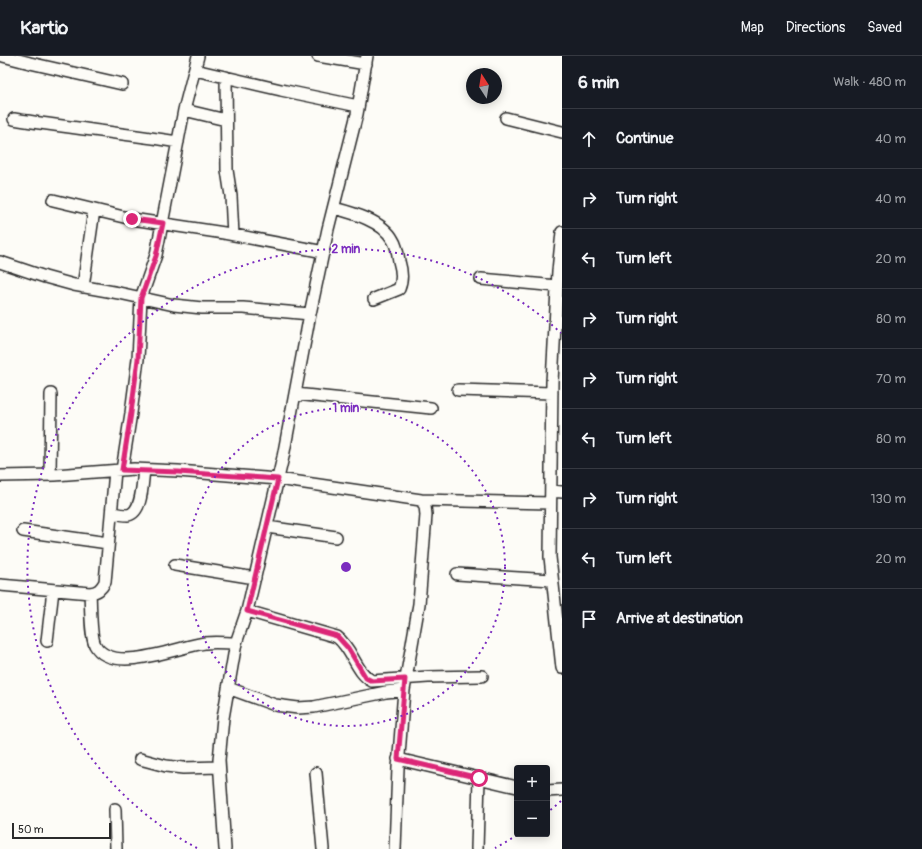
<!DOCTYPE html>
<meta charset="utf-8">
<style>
body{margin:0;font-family:Pangolin,sans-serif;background:#20242c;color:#f1f3f6}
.controls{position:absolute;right:12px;bottom:12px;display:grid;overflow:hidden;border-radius:4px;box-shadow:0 2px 10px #0003}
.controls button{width:36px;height:36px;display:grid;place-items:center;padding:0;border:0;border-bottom:1px solid #363941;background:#171b24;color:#f1f3f6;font:20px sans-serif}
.compass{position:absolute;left:466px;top:12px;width:36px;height:36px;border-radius:50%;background:#171b24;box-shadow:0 2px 10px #0003;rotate:348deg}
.scale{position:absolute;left:12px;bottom:10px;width:99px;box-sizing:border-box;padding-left:4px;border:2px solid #2b2b2b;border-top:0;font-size:11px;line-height:14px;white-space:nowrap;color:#2b2b2b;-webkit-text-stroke:3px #fdfcf7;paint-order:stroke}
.stop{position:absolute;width:12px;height:12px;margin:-9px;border:3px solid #db2777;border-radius:50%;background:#fff}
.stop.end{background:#db2777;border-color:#fff;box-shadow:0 1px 4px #0008}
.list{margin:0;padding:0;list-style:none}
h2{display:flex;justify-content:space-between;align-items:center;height:52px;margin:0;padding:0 16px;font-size:17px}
h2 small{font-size:13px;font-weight:400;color:#9ea1a6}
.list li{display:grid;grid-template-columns:26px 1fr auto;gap:12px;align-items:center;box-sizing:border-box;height:60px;padding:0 16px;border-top:1px solid #363941}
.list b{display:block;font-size:15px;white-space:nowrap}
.list em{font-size:13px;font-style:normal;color:#9ea1a6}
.icon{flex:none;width:22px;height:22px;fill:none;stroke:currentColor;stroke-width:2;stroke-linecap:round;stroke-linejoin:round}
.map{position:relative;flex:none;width:562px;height:793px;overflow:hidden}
header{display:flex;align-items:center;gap:24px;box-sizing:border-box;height:56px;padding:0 20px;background:#171b24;border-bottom:1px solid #363941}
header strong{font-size:19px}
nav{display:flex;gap:22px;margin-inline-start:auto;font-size:14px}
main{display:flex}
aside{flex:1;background:#171b24}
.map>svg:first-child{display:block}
</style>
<header>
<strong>Kartio</strong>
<nav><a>Map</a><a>Directions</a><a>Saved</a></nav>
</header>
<main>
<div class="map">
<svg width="562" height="793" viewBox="0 0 562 793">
<rect width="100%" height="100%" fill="#fdfcf7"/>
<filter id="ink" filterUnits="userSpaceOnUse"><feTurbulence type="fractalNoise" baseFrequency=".025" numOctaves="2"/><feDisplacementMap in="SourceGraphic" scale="8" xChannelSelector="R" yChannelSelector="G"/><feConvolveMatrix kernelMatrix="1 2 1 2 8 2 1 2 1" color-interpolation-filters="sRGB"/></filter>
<g filter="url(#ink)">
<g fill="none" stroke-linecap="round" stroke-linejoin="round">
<!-- minor casing -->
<g stroke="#2b2b2b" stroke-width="14">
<path id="minor" d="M3,0L30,7L122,28
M318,0L366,8
M195,14L281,34L358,50
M226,21L227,114L231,140L233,179
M184,54L226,64
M506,62L562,76
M14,63C69,72 124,77 178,86
M53,144L132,163L224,177L324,196
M334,152C353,157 383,165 393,184C397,190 398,198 399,205C402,215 403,224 399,233L374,243
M562,176L558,215L552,326L550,501L562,612
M0,206L45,221L74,229L119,237L174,249L202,252H243L310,258
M481,223L557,230
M83,231L94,154
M458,334L552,337
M295,338L431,352
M122,414L131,357L138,303L141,242L156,199L184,54L198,0
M50,419L51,338
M0,420L55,419L134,413L178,415L278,423L421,444L425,450L426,459L419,548L404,634L398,712L395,793
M551,435L562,436
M421,444L550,447
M112,457C117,458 123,459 128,459C143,456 142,426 144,414
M267,471L336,481
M23,475L108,487
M175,509L255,522
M457,518L552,524
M0,529L90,537C98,536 101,533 105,526L115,415
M90,537C91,550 90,579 95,589C112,620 179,590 205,587C215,586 226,587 236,587
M247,555L337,581C352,592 356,617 372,625L428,621L482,620
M47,585L53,534
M228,632L275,649L298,652L314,651L386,636L404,634
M140,703L166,710L183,712L219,711
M398,703L517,731
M316,717L323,793
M547,735L562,734
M115,753L116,793
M225,793L219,704L223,662L236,587L247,555L283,401L310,258L328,173L357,58L367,0
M477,793L479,722"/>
</g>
<!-- minor -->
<use href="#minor" stroke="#fdfcf7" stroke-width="11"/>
</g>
</g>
<g fill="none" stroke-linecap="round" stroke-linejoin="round" filter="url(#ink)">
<!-- route -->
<path stroke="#db2777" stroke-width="5" d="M132,163L163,167L156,200L141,242L138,303L131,357L122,414L178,416L278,423L247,555L337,580L348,592L366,622L372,625L405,623L398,703L479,722"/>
</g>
<!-- distance rings -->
<g fill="none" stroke="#7b2cbf" stroke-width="2" stroke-dasharray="2 4">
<circle cx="346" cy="511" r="159"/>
<path d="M561 745A318 318 0 0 1 548 756M517 779A318 318 0 0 1 495 792M197 792A318 318 0 1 1 561 277"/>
</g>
<circle cx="346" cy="511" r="6" fill="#7b2cbf" stroke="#fdfcf7" stroke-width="2"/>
<g font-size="12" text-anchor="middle" font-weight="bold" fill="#7b2cbf" stroke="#fdfcf7" stroke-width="3" stroke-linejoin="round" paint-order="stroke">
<text x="346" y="197">2 min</text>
<text x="346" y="356">1 min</text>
</g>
</svg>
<div class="controls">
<button>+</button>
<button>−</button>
</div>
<svg class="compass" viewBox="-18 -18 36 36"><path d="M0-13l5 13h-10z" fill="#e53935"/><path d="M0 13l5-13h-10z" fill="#9ea1a6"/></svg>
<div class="scale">50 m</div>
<div class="stop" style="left:479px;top:722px"></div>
<div class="stop end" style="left:132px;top:163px"></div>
</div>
<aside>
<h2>6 min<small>Walk · 480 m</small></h2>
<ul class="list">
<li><svg class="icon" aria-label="ahead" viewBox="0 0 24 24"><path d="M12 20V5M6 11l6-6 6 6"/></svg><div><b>Continue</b></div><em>40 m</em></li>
<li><svg class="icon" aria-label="right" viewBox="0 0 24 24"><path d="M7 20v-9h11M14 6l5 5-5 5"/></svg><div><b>Turn right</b></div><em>40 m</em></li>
<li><svg class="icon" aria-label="left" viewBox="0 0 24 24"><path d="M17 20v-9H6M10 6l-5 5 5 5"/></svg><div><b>Turn left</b></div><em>20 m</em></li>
<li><svg class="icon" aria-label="right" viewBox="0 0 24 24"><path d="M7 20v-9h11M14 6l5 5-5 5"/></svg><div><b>Turn right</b></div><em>80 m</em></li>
<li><svg class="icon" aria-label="right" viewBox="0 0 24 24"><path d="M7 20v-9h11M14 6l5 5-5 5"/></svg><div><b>Turn right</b></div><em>70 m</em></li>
<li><svg class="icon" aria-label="left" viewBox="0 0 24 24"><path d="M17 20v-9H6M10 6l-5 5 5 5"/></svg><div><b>Turn left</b></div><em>80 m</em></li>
<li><svg class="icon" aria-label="right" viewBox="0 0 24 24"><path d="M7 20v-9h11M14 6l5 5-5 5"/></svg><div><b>Turn right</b></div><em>130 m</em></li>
<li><svg class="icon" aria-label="left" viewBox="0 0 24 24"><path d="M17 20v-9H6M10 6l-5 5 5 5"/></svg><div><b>Turn left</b></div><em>20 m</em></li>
<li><svg class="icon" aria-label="arrive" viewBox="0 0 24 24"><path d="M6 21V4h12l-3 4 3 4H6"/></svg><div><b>Arrive at destination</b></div></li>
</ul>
</aside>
</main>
